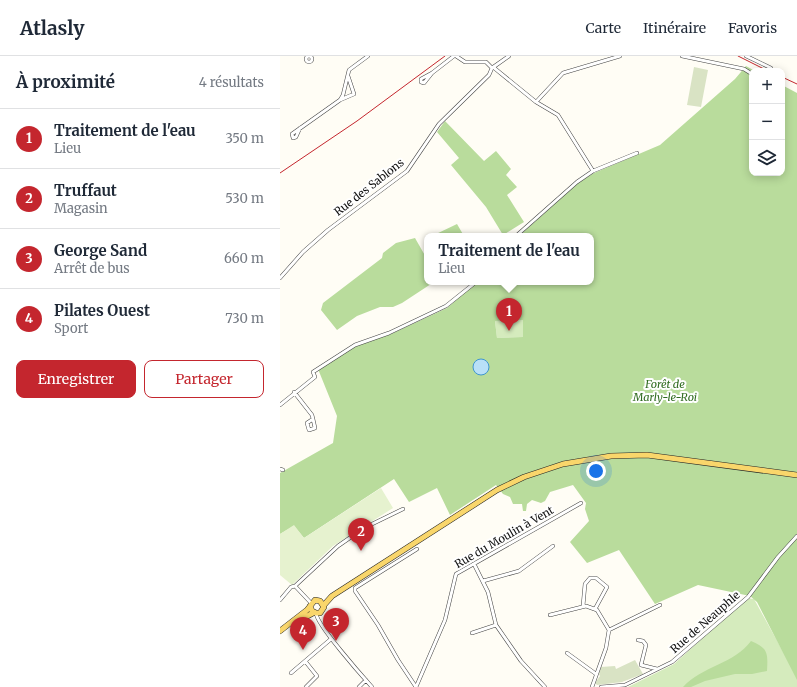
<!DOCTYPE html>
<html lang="fr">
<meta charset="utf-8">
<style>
body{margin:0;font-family:Merriweather,serif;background:#f6f6f7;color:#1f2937}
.controls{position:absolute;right:12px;top:12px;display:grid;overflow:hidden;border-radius:8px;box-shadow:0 2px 10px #0003}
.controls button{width:36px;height:36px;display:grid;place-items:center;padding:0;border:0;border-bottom:1px solid #e0e1e3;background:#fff;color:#1f2937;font:20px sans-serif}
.you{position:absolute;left:316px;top:415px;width:14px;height:14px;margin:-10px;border:3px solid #fff;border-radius:50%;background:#1a73e8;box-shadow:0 0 0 6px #1a73e833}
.badge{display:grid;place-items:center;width:26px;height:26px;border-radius:50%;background:#c4262e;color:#fff;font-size:13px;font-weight:700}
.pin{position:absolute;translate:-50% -33px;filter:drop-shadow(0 1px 2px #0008)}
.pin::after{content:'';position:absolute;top:21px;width:14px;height:12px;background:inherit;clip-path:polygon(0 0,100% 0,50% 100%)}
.popup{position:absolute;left:144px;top:177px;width:170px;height:52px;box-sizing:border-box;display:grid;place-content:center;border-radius:8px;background:#fff;filter:drop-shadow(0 1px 3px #0005);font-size:13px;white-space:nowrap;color:#747a83}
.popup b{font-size:15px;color:#1f2937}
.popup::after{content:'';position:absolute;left:50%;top:100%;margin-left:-8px;border:8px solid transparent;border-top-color:#fff}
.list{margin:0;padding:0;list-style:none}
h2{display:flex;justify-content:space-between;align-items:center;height:52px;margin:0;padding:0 16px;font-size:17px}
h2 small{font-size:13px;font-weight:400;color:#747a83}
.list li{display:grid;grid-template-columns:26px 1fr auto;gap:12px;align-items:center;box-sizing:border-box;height:60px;padding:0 16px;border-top:1px solid #e0e1e3}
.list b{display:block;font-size:15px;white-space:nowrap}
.list p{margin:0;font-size:13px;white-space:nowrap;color:#747a83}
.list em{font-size:13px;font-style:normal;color:#747a83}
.actions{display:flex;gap:8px;padding:12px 16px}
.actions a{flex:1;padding:9px 0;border:1px solid #c4262e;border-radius:8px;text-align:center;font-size:14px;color:#c4262e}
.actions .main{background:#c4262e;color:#fff}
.icon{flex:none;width:22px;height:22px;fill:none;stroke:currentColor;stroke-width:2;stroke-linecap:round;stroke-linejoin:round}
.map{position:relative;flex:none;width:517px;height:631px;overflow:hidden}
header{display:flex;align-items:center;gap:24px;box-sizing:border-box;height:56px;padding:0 20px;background:#fff;border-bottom:1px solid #e0e1e3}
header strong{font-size:19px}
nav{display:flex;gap:22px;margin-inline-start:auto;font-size:14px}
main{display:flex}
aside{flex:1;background:#fff}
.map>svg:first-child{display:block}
</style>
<header>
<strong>Atlasly</strong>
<nav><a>Carte</a><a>Itinéraire</a><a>Favoris</a></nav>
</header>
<main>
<aside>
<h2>À proximité<small>4 résultats</small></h2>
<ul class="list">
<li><span class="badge">1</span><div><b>Traitement de l'eau</b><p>Lieu</p></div><em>350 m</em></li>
<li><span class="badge">2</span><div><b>Truffaut</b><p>Magasin</p></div><em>530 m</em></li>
<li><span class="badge">3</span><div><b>George Sand</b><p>Arrêt de bus</p></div><em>660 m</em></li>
<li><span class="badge">4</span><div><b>Pilates Ouest</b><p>Sport</p></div><em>730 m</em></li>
</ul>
<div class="actions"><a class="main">Enregistrer</a><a>Partager</a></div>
</aside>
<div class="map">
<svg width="517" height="631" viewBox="0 0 517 631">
<rect width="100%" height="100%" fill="#fffdf5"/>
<!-- green -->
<path fill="#d5ebbd" d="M243,264V281L217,282L215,265Z
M467,542L474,543L517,621V631H348L394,608Z"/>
<!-- forest -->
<path fill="#b9dc9c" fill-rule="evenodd" d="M466,10L475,15H472V117H502V29L517,37V624L477,546L470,540L418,529L375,548L339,494L307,507L290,486L309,465L305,453L306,447L293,429L270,436L265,445L261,447L252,444L247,448L246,455H243L242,448H233L230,441L223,438L216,429L170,459L157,432L129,446L114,423L24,482L14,470L0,478V417L53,387L57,360L38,313L78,289L111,278L167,252L197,226H311V180H239L298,127L314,117L380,89L455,23ZM243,264V281L217,282L215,265Z
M165,65L204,105L216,95L231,113L226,119L237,131L227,139L244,166L223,179L206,151L171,109L179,102L157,76Z
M177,168L184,180L150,179H154Z
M135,182L147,203V226H154L122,247L113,251H100L77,260L57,274L41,254L43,247L102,202L103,197L116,187Z
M471,585C488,592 488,597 487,615L472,618H455L425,625L411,631H403C422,610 454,608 471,585Z"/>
<!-- cemetery -->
<path fill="#d9e3c4" d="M414,11L428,14L421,51L407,49Z
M355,604L363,618L342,626L317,629L315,627L320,620L319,618L321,611L335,610L336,613Z"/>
<!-- pitch -->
<path fill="#e6f2cf" d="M101,432L113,452L53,490L12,529L0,519V478L14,469L24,482Z"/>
<!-- water -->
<path fill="#b9e0f7" stroke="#3f96cf" d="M193 311a8 8 0 1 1 16 0a8 8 0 1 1-16 0Z"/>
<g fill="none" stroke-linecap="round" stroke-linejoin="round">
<!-- street casing -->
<g stroke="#444" stroke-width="4">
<path id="street" d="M26 3a3 3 0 1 1 6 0a3 3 0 1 1-6 0Z
M176,0L185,6H206L212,12
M402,0L464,13L472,18
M466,0L491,12
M213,11L256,46L278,59L313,115
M212,12L229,0
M152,17L144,27L141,26V23L152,17L174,0
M60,44L74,38L68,20
M256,46L283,17L340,0
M20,72L16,81L13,82L12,78L60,44L63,39L69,14L88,0
M236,180L297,126L313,115L357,97
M0,222L23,196L48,174L127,115L159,68L209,19L212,12
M14,336L32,359L33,363L27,367L29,374L35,372L33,363
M0,349L35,321L33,316L75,289L109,277L166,250L196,226
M0,413L3,414
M194,508L208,536L216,569L241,605L265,631
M203,525L239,515L273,490
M15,530L58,490L84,472L123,453
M15,530L31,547
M0,544L11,531L15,530
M303,550L305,528L310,522H316L327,531L315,553
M36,557C36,568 83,621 92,631
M270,559L306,550L317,554L329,574
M192,577L216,569
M358,584L363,585L366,589L361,609L377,613
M287,597L316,618
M25,605L37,620L26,631
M11,617L51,583
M79,631L86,624
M136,631L165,564L176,518L301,447
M136,631L118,604L98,569L75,535V532L137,493
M312,631L326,592L329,574L380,549
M321,631L345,629L392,606L468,541L498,501L517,480"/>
</g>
<!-- primary casing -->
<g stroke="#222" stroke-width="6">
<path id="primary" d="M44,549L52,540L217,434L244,421L283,408L331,400L367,399L517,419
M18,565L33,557
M0,575L27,554L35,544L40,545L44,551L40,557H36L32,555L30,550"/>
</g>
<!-- street -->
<use href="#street" stroke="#fff" stroke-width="3"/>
<!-- primary -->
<use href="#primary" stroke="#f9d66b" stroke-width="5"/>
<!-- tram -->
<path stroke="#c4262e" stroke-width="1" d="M458,0L488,15
M502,21L517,28
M0,117L77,65L165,0"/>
</g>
<g text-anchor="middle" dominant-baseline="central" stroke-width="4" stroke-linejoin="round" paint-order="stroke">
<!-- street labels -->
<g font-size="11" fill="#111" stroke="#fff">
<text transform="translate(89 131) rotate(-38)">Rue des Sablons</text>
<text transform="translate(224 481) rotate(-30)">Rue du Moulin à Vent</text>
<text transform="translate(425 566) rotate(-41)">Rue de Neauphle</text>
</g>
<!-- park labels -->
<g font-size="11" font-style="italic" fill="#2f6b1f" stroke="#fff">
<text x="385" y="328">Forêt de<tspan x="385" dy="13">Marly-le-Roi</tspan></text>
</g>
</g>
</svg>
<div class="controls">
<button>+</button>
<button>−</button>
<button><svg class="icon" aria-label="layers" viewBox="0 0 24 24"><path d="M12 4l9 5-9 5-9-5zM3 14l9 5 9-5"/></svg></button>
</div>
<div class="you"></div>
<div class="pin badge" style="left:229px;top:275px">1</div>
<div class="popup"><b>Traitement de l'eau</b>Lieu</div>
<div class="pin badge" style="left:81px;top:495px">2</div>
<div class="pin badge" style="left:56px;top:585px">3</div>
<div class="pin badge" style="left:23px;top:594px">4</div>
</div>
</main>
